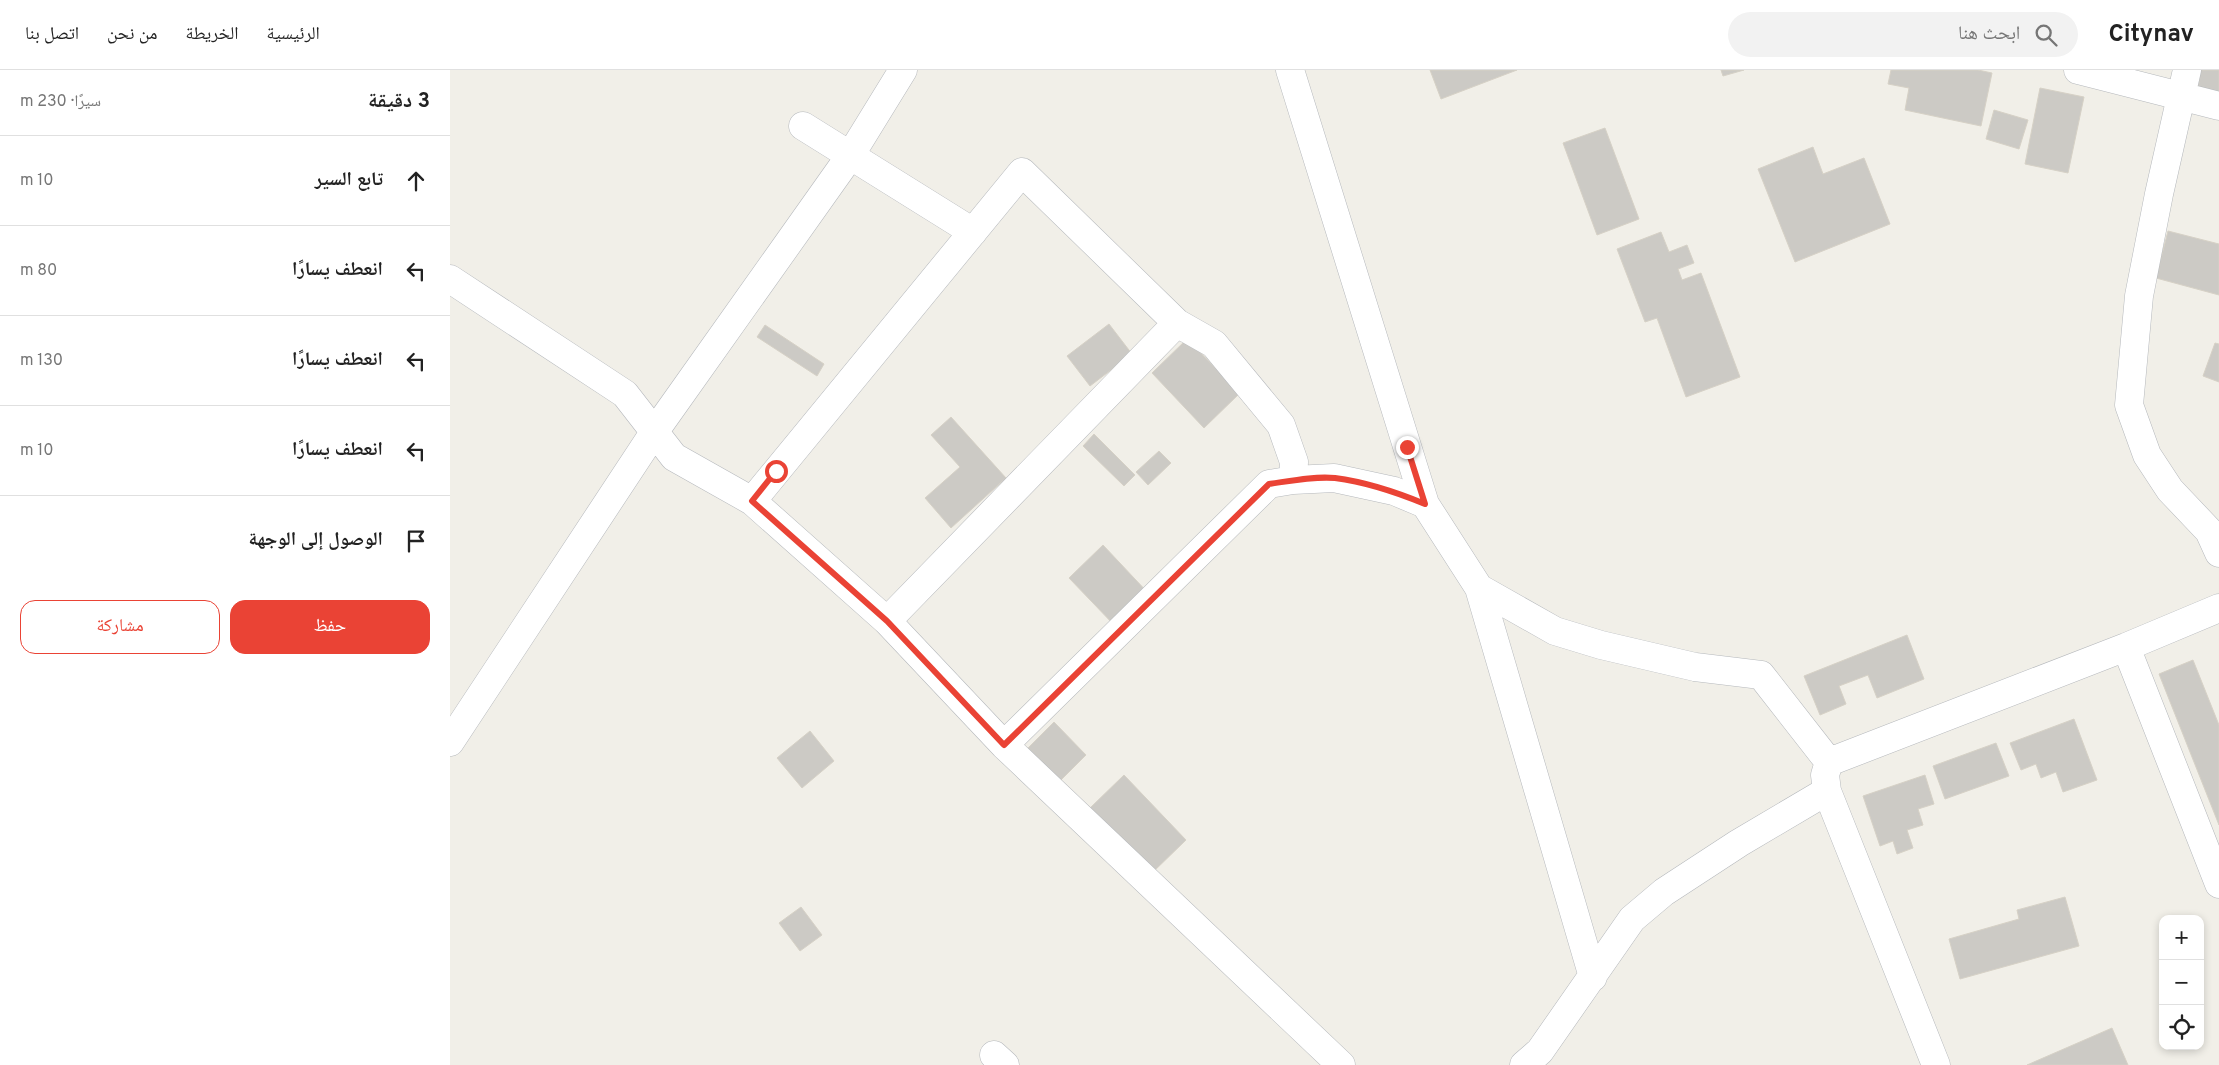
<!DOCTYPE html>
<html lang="ar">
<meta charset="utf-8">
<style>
body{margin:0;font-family:Overpass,"Noto Naskh Arabic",sans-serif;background:#f2f2f2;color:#222;direction:rtl}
.controls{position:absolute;right:15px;bottom:15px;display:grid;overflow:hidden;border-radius:10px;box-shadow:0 2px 8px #0003}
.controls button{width:45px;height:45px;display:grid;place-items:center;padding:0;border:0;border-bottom:1px solid #e0e0e0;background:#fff;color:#222;font:25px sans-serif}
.stop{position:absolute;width:15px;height:15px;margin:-11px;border:4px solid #ea4335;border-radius:50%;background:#fff}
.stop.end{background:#ea4335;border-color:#fff;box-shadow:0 1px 5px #0008}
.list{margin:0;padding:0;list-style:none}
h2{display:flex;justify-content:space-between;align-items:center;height:65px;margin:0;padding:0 20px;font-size:21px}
h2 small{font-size:16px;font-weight:400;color:#767676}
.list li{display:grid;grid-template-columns:32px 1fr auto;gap:15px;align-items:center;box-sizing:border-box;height:90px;padding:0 20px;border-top:1px solid #e0e0e0}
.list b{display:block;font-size:19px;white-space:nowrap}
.list em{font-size:16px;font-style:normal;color:#767676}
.actions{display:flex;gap:10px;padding:15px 20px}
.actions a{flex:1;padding:11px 0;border:1px solid #ea4335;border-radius:15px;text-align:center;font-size:18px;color:#ea4335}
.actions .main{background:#ea4335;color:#fff}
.icon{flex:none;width:28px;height:28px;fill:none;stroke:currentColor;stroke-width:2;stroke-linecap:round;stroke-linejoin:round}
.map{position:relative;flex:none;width:1769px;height:995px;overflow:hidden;direction:ltr}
header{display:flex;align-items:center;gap:30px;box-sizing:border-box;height:70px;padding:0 25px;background:#fff;border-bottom:1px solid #e0e0e0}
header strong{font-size:24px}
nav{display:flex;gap:28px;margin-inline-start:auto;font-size:18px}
.search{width:350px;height:45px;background:#f2f2f2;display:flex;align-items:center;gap:12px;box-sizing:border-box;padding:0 18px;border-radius:28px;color:#767676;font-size:19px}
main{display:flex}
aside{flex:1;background:#fff}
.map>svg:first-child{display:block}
</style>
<header>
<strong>Citynav</strong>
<div class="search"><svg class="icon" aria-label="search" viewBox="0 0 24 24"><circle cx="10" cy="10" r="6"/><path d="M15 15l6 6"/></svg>ابحث هنا</div>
<nav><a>الرئيسية</a><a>الخريطة</a><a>من نحن</a><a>اتصل بنا</a></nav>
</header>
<main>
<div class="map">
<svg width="1769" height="995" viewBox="0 0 1769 995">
<rect width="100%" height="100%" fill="#f1efe8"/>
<!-- building -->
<path fill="#cccac5" stroke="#d6d1c6" d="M980,0H1067L991,29Z
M1271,0H1294L1273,6Z
M1441,0H1528L1542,3L1531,56L1455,40L1459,18L1438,14Z
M1751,0H1769V27L1747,23Z
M1590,18L1634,27L1618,103L1575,94Z
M1544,40L1578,50L1569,79L1536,69Z
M1155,58L1189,149L1147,165L1113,73Z
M1363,77L1373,104L1414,88L1440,154L1345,192L1308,99Z
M1718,161L1769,174V225L1706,208Z
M1211,162L1219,182L1237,175L1244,193L1228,199L1232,210L1251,203L1290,307L1236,327L1207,248L1195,252L1167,179Z
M659,254L682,284L640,316L617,286Z
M315,255L374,294L367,306L307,267Z
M737,269L790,323L754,358L702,303Z
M1765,273L1769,274V312L1753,306Z
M501,347L556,408L501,458L475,428L510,397L481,365Z
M644,364L685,405L674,416L633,376Z
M709,381L721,393L698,415L686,402Z
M653,475L700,525L666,557L619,508Z
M1457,565L1474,609L1427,628L1418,605L1389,616L1396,634L1370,645L1354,606Z
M1743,590L1769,655V755L1709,604Z
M1624,649L1647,710L1613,722L1606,702L1591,708L1586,694L1571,700L1560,673Z
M604,652L636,685L609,712L577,679Z
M360,661L384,691L352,718L327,688Z
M1546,673L1559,706L1495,729L1483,696Z
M674,705L736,770L701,804L639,739Z
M1475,705L1484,734L1468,739L1473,755L1457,760L1463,778L1447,784L1443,771L1430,776L1413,726Z
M1615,827L1629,876L1510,909L1499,869L1569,849L1567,840Z
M351,837L372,865L350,881L329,853Z
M1662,958L1678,995H1577Z"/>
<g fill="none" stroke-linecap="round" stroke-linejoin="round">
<!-- minor casing -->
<g stroke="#b5b8bc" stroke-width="29">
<path id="minor" d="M840,0L975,434
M1628,0L1769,36
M1737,0L1709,124L1689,226L1679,335L1697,385L1720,420L1759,461L1769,483
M353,56L523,162
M0,209L175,324L224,387L302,431L437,551L554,675L891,995
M302,431L572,102L727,253L764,274L831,355L844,392L843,410
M1029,518L1143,907
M437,551L727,253
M1676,577L1769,814
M0,672L205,361L400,86L453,0
M554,675L819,414L843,410L884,408L944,421L975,434L1029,518L1105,561L1151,575L1245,597L1311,605L1379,692
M544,985L555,995
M1074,995L1090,981L1182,849L1214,822L1289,773L1377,721
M1486,995L1377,721L1375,705L1379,692L1676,577L1769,538"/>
</g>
<!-- minor -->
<use href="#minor" stroke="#fff" stroke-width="28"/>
</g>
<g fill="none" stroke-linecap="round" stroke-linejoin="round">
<!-- route -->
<path stroke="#ea4335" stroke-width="6" d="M326,401L302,431L437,551L554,675L819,414C840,411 864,406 885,408C916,412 946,422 975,434L957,377"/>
</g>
</svg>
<div class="controls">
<button>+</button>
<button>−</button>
<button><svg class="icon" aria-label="locate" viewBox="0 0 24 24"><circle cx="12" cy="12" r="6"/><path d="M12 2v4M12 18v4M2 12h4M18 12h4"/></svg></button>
</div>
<div class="stop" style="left:326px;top:401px"></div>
<div class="stop end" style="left:957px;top:377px"></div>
</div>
<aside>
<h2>3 دقيقة<small>سيرًا · 230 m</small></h2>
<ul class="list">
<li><svg class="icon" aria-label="ahead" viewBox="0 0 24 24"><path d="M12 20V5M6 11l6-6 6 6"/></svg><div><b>تابع السير</b></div><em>10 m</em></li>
<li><svg class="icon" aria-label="left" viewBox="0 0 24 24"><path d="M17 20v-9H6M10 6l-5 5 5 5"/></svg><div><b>انعطف يسارًا</b></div><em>80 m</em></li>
<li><svg class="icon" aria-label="left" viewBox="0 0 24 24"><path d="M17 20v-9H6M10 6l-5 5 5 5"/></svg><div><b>انعطف يسارًا</b></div><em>130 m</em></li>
<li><svg class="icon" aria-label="left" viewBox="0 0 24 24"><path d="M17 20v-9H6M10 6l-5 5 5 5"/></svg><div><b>انعطف يسارًا</b></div><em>10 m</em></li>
<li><svg class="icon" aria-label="arrive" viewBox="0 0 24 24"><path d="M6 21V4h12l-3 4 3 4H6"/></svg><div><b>الوصول إلى الوجهة</b></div></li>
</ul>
<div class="actions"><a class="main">حفظ</a><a>مشاركة</a></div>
</aside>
</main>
